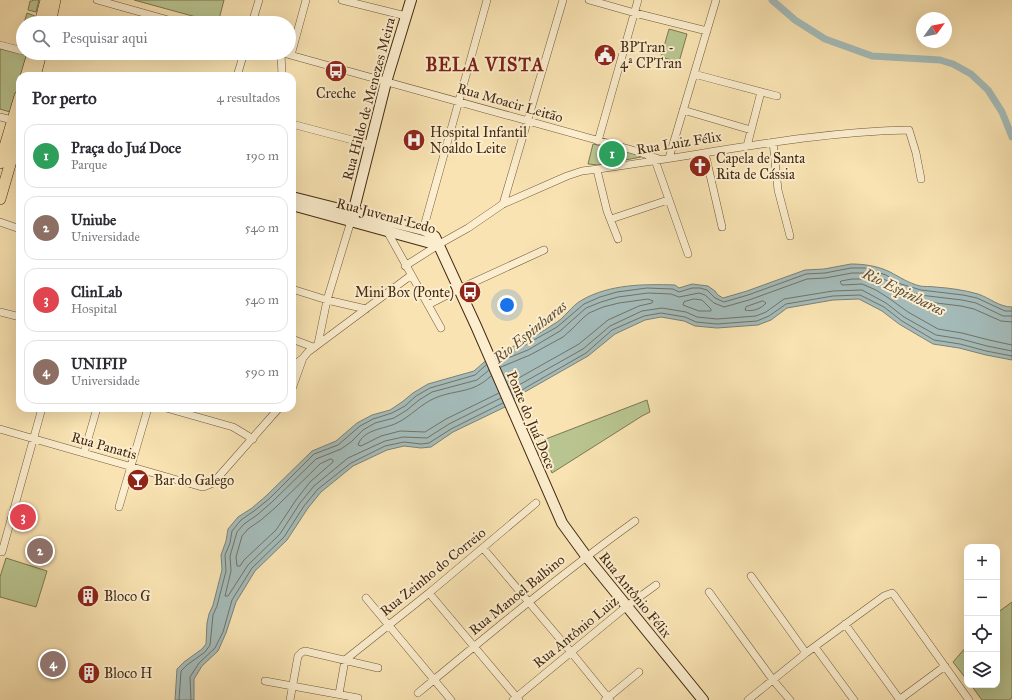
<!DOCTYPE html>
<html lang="pt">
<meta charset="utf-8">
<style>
body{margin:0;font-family:"IM FELL Great Primer",serif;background:#f2f2f3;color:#2b2b33}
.controls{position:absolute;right:12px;bottom:12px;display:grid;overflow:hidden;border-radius:8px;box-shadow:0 4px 16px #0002}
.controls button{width:36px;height:36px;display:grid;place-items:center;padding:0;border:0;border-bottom:1px solid #e1e1e2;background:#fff;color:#2b2b33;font:20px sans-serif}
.compass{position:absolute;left:916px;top:12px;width:36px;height:36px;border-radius:50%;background:#fff;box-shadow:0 4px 16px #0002;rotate:57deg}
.you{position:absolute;left:507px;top:305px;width:14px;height:14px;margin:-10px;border:3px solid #fff;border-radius:50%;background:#1a73e8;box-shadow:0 0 0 6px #1a73e833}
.badge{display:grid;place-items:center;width:26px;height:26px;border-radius:50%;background:#ea580c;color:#fff;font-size:13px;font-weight:700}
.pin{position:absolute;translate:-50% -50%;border:2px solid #fff;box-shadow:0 1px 4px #0006}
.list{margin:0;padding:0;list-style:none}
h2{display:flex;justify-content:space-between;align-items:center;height:52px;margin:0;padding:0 16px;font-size:17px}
h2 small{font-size:13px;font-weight:400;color:#7c7c81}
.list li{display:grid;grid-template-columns:26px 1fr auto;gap:12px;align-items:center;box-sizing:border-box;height:64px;margin:0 8px 8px;padding:0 8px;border:1px solid #e1e1e2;border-radius:12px}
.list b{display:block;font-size:15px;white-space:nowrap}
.list p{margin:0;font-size:13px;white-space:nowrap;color:#7c7c81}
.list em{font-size:13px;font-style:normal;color:#7c7c81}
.icon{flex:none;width:22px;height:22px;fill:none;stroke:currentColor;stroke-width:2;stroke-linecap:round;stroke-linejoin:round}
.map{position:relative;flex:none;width:1012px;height:700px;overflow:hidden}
.search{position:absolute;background:#fff;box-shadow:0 4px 16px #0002;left:16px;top:16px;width:280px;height:44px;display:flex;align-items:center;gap:10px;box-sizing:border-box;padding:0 14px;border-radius:22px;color:#7c7c81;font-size:15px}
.panel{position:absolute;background:#fff;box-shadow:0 4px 16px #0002;left:16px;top:72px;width:280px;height:340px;border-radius:12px}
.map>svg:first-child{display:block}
</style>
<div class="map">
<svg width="1012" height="700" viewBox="0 0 1012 700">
<rect width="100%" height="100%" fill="#f9e3b2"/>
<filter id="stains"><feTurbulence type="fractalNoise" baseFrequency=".005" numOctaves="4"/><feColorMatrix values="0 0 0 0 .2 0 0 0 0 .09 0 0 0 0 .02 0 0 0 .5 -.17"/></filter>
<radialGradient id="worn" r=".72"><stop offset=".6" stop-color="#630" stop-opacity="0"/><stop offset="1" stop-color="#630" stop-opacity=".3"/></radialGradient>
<!-- green -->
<path fill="#b9c590" stroke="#7e7752" d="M33,0H39L36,12L28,10L30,1H32Z
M134,0H224L218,23Z
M27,13L35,16L33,23H24Z
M669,29L687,34L679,62L661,57Z
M0,48L26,55L27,57L22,76H20V81L11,110L10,112L0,109Z
M593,144L640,155L641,157L599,165L588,164Z
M647,400L650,412L642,416L552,473L538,442Z
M6,558L47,571L36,607L0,597V577Z
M1012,602V698L1009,700H982L971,685H997V613Z
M967,646V680L953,662Z"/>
<!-- water -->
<path fill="#a4bbb9" stroke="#7d8177" d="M851,264C864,264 878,266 890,272C900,277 908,283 920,286C925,287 930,286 935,287C950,288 964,290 978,294C990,298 999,307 1012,307V360L986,355L959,348L933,344L899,324L882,311L859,299L833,300L787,308L771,320L758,325L717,328L695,326L684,321L661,317L645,320L615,334L588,356L516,397L511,402L491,355C502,350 514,347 525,341C535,336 545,330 554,324C565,318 571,306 582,300C610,284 644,284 675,285L679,288L692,284L708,286L715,291L718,295L723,298L747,291L805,270L824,269Z
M491,356L511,402L505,407L453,432L431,447L421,448L404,446L387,450L353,466L321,492L308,508L287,540L255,571L236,602L226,633L218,651L202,666L194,679V700H175L177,669L184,662L202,649L206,644L207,623L209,614L213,605L222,570L221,555L226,541L228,529L238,517L252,508L266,496L312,451L336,441L357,423L372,415L390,410L402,402L413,393L428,384L474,371Z"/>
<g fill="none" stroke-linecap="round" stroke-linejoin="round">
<!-- shore -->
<path stroke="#747266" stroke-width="1" d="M694,299L702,300L711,309V311H699L683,305L684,302Z
M763,301L766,303C761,309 752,312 745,310L746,307Z
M1012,322L1001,321L974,309L961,306L920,301L910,299L895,293L882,285L863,279H852L841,281L840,282L842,285L862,284L876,290L890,299L908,312L938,329L962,333L989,340L1012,345
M496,357L525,345L557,327L584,304L600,297L617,292L647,288L673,289L679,292L692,288H700L707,290L715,298L724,302L748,295L806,274L825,273L851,268H865L886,275L901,284L921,290L963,295L977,298L1005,311H1012
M498,362L528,350L560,331L586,308L601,302L618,297L648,293L671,294L679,297L699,293L705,295L714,303L724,307L749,300L807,279L825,278L852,273H864L884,279L899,288L920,295L962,300L976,303L1003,316H1012
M501,367L530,355L563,337L572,329L583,318L589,313L603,307L619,303L648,299L653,301L652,303L639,306L608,320L579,344L508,384
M489,370L477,380L432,392L419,400L407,410L394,418L375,423L363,430L351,442L341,449L316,459L272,502L257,515L244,524L237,532L230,556L231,571L225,596H228L248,565L280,534L300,503L314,486L348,458L385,441L403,437L427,438L449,424L501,398
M491,376C472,394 457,389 435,398C421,404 411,416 397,423C385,429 363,429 358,445L361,446L381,436L400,431L425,432L446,419L499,393
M510,390L583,349L610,326L642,311L662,308L686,312L697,317L717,319L756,316L766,312L784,299L833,291L862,290L886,303L904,317L936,335L961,339L987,346L1012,351
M513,395L586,353L612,330L644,316L661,313L685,317L696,322L717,324L757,321L769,316L786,304L833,296L860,295L884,307L902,321L934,340L960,344L986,351L1012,356
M331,459L333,460V462L310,482L296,500L276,530L244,560L240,566H237L236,557L242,536L248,529L261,520L276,507L320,464Z
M179,700L181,671L187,665L205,652L210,645L213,615L217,606L226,571L225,555L230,543L232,531L241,520L254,511L269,499L314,454L338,445L360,426L373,419L392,413L405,406L416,396L430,388L475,375L486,365
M191,700L190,677L199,663L215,648L223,632L232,600L252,568L284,537L304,506L318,489L351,463L385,446L404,442L421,444L429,443L451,429L503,403"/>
<!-- canal -->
<path stroke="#a4bbb9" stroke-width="7" d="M772,0L795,20L825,39L850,48L872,56L940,60L953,64L971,74L988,90L1002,112L1012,137"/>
<!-- street casing -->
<g stroke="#70583b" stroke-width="8">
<path id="street" d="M97,0L179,23
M342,0L406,16
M589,0L635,13L707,31
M252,23L259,0
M0,45L23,51
M281,53L282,76
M283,53L636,151L659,159
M291,55L306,0
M694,74L777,96
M237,76L244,53
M683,110L751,130
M0,117L12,120
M292,124L371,145
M598,141L638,0
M773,142L778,190L790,236
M747,146L761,92
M705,153L722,227
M669,158L716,0
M655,160L688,254
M597,170L607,211L618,239
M503,204L563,0
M611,219L668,200
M0,222L20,229
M423,230L487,0
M387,231L441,328
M405,266L443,242L468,228L503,204L567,176L582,171C691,158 799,132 909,130L916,153L921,179
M292,289L327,300L366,309
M428,305L459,289L544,250
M0,312L20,317
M292,339L313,347
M318,344L327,300L351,221
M292,367L303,358
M292,389L303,358L308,352L410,276
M166,408L233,427L253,439
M0,429L202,487L206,486L213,483L279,408
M84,453L97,408
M119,507L148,408
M483,548L571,652L610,700
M0,552H2L42,408
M751,576L806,653
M709,592L773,680L790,700
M429,593L519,700
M366,598L451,700
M845,624L900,700
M815,647L854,700
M265,681L358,698
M418,693C489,634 560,575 635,521
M339,694L345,660L429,593L536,503
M290,700L298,656L302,652L305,651L378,668
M513,700L627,606L656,585
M605,700L639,672
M748,700L806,653L884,596L892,593L894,595L969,700
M899,700L945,666"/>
</g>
<!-- secondary casing -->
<g stroke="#432913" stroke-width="12">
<path id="secondary" d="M292,197L423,230L430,233L435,237L476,326L562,523L586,556L703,700
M292,205L438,245
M351,221L386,82L411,0"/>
</g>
<!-- primary casing -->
<g stroke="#432913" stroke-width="12">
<path id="primary" d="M40,23L46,0
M50,23L55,0
M26,76L33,53
M35,76L41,53
M0,163L20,96
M0,199L20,130"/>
</g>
<!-- street -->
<use href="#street" stroke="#fbedcd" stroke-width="7"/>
<!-- secondary -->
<use href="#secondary" stroke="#fbedcd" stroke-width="10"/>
<!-- primary -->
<use href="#primary" stroke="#f9e3b2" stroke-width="11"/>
</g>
<!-- icons -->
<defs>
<g id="civic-disc" transform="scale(1.15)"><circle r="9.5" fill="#8f2418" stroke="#fbedcd"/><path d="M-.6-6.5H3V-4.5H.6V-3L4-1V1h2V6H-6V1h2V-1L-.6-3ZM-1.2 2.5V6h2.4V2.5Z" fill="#fff"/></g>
<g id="bus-disc" transform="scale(1.15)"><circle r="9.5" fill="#8f2418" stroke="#fbedcd"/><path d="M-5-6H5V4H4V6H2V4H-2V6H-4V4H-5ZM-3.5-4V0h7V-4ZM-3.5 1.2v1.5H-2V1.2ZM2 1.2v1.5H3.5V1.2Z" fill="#fff"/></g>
<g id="hospital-disc" transform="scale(1.15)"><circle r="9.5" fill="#8f2418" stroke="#fbedcd"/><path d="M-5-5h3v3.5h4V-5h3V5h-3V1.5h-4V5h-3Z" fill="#fff"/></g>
<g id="church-disc" transform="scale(1.15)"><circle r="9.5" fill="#8f2418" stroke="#fbedcd"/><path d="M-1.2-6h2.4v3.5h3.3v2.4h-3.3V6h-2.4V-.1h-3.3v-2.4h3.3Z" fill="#fff"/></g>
<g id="bar-disc" transform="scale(1.15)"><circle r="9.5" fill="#8f2418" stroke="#fbedcd"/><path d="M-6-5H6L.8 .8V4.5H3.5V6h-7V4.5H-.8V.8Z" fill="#fff"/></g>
<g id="building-disc" transform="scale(1.15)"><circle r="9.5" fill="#8f2418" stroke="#fbedcd"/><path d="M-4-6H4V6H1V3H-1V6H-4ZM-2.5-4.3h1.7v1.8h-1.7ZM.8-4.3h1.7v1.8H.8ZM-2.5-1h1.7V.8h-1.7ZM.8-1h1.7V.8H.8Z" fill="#fff"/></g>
</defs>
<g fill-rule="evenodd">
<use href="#civic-disc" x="605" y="55"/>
<use href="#bus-disc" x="336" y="71"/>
<use href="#hospital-disc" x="414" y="140"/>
<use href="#church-disc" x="700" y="166"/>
<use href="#bus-disc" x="470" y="292"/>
<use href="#bar-disc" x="138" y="480"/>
<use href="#building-disc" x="88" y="596"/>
<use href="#building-disc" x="89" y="673"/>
</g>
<g text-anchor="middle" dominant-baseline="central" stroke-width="4" stroke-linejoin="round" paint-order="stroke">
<!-- poi labels -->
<g font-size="14" fill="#432913" stroke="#fbedcd" text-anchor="start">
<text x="620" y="47">BPTran -<tspan x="620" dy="16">4ª CPTran</tspan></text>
<text x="336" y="93" text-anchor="middle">Creche</text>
<text x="430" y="132">Hospital Infantil<tspan x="430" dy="16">Noaldo Leite</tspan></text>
<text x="716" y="158">Capela de Santa<tspan x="716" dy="16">Rita de Cássia</tspan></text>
<text x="454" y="292" text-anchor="end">Mini Box (Ponte)</text>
<text x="154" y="480">Bar do Galego</text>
<text x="104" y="596">Bloco G</text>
<text x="104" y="673">Bloco H</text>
</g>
<!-- street labels -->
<g font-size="14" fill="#432913" stroke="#fbedcd">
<text transform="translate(369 99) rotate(-75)">Rua Hildo de Menezes Meira</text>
<text transform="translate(510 103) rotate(16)">Rua Moacir Leitão</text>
<text transform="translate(679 143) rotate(-9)">Rua Luiz Félix</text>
<text transform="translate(386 216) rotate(15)">Rua Juvenal Ledo</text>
<text transform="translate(531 420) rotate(67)">Ponte do Juá Doce</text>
<text transform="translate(104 446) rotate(16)">Rua Panatis</text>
<text transform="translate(433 572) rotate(-39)">Rua Zeinho do Correio</text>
<text transform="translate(517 595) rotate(-39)">Rua Manoel Balbino</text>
<text transform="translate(635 595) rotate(51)">Rua Antônio Félix</text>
<text transform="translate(576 632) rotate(-39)">Rua Antônio Luiz</text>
</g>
<!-- water labels -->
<g font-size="15" font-style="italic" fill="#5b4e3c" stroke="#fbedcd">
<text transform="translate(904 292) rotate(26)">Rio Espinharas</text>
<text transform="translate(530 332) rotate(-39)">Rio Espinharas</text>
</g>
<!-- district labels -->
<g font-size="18" font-weight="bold" letter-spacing="1" fill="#7a1f14" stroke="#fbedcd">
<text x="485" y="65">BELA VISTA</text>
</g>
</g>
<rect width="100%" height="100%" filter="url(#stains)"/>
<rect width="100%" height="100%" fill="url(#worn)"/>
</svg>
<div class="controls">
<button>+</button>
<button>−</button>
<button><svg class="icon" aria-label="locate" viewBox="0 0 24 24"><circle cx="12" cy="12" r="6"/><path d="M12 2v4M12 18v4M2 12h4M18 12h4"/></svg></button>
<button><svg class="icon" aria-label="layers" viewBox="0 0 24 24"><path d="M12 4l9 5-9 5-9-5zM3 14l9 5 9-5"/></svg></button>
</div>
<svg class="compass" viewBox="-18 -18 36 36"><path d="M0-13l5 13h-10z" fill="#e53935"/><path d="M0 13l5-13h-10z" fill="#7c7c81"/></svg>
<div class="you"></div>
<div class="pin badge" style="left:612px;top:154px;background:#2e9e5b">1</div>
<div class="pin badge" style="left:40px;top:551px;background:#8d6e63">2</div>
<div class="pin badge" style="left:23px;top:517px;background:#e0444e">3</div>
<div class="pin badge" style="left:53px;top:664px;background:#8d6e63">4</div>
<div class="search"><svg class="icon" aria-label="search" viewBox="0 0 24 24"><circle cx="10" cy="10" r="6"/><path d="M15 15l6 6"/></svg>Pesquisar aqui</div>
<section class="panel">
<h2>Por perto<small>4 resultados</small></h2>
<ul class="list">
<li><span class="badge" style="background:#2e9e5b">1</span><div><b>Praça do Juá Doce</b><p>Parque</p></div><em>190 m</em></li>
<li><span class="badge" style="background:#8d6e63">2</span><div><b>Uniube</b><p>Universidade</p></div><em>540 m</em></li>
<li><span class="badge" style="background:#e0444e">3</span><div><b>ClinLab</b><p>Hospital</p></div><em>540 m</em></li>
<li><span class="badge" style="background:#8d6e63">4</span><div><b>UNIFIP</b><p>Universidade</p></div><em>590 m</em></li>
</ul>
</section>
</div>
